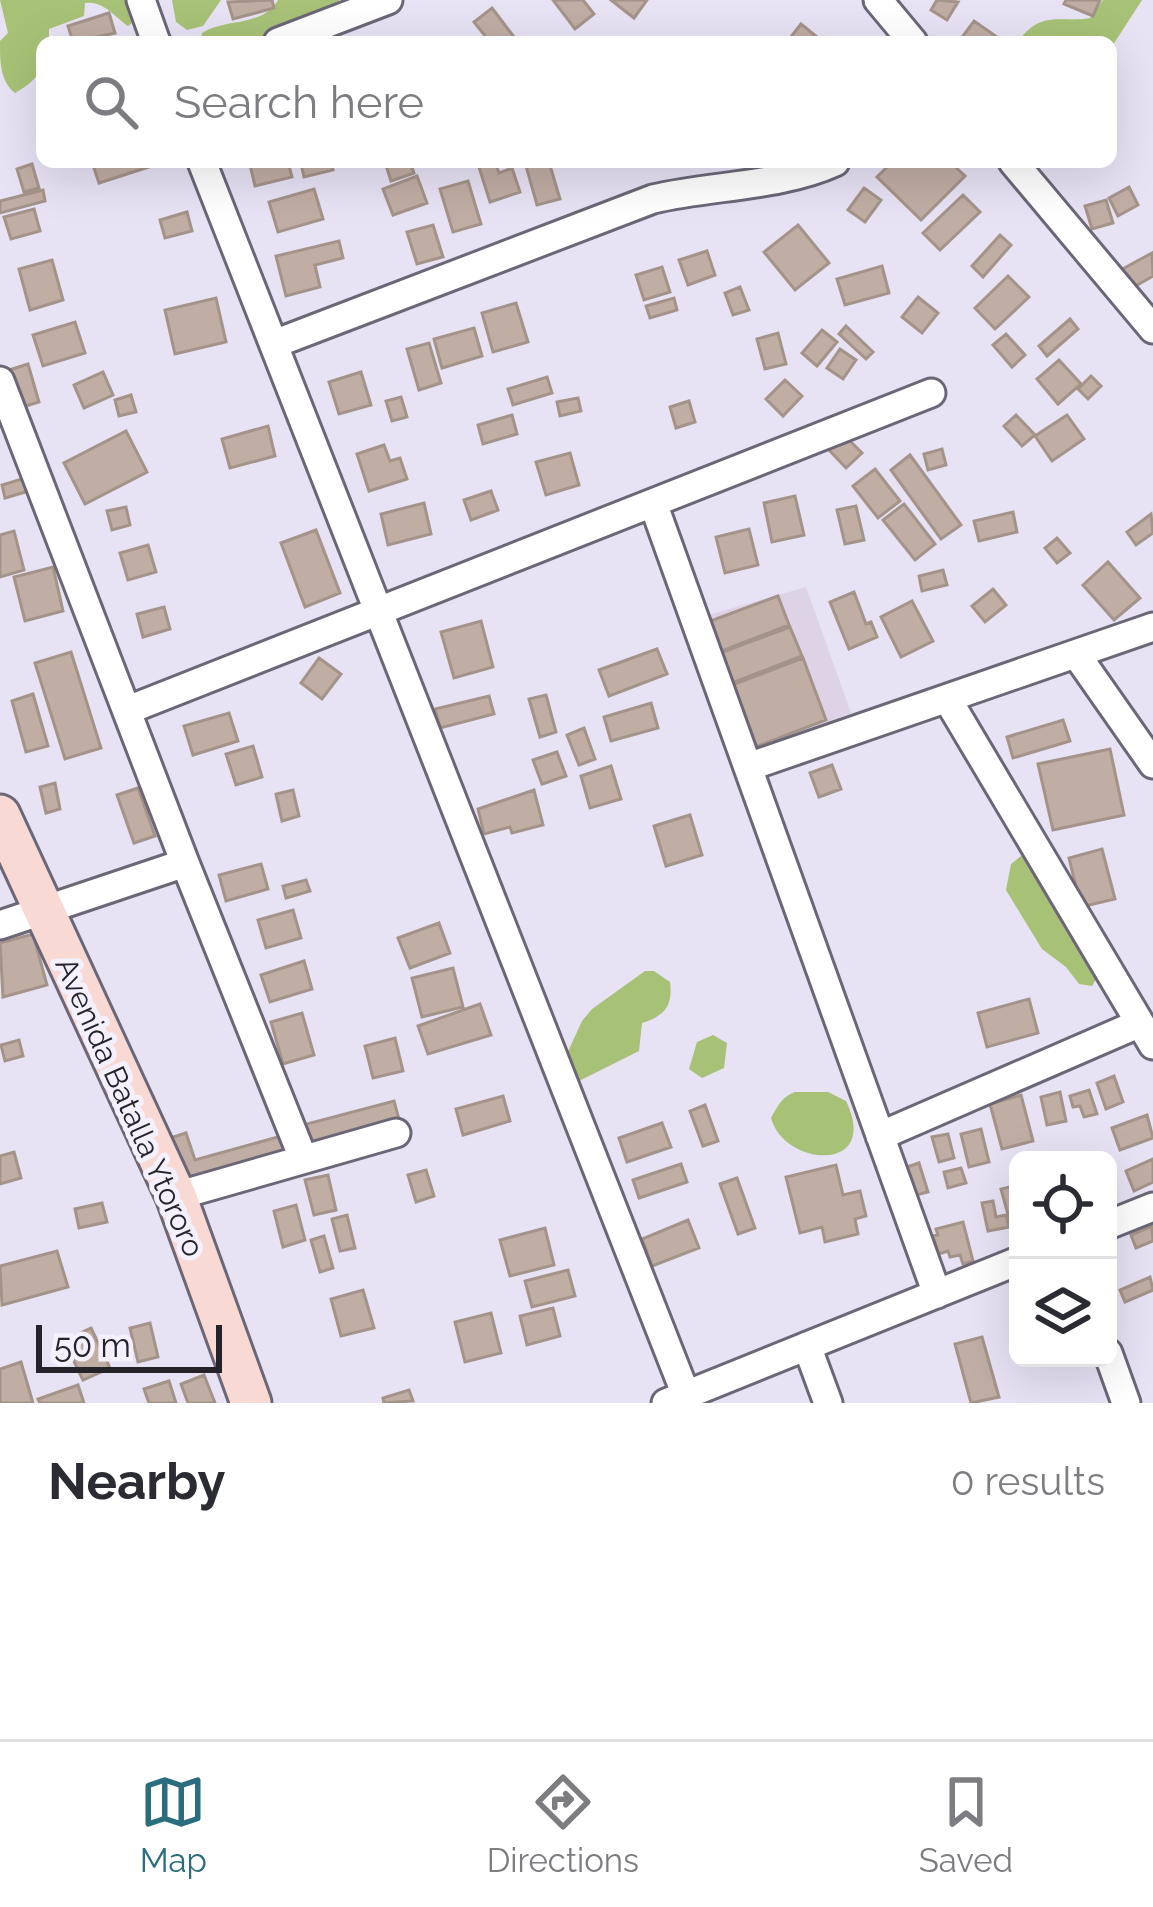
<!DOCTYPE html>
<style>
body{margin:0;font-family:Raleway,sans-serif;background:#f2f2f3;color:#2b2b33}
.controls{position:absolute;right:36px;bottom:36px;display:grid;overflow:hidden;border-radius:18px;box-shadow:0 12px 48px #0002}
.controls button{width:108px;height:108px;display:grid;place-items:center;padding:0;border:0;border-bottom:3px solid #e1e1e2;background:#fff;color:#2b2b33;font:60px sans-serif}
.scale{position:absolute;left:36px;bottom:30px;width:186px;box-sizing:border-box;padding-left:12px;border:6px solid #252329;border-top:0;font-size:33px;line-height:42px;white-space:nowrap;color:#252329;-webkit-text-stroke:9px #f4f0fe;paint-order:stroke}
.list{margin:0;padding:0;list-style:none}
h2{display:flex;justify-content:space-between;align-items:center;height:156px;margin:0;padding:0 48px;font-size:51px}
h2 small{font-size:39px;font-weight:400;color:#7c7c81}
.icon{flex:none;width:66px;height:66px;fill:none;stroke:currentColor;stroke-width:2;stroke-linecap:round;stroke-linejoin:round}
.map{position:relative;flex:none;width:1153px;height:1403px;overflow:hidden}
.search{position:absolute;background:#fff;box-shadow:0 12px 48px #0002;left:36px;right:36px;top:36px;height:132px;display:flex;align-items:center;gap:30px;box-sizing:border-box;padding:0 42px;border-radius:18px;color:#7c7c81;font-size:45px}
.sheet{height:336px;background:#fff}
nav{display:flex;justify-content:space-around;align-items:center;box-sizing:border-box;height:168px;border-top:3px solid #e1e1e2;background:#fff;font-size:33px;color:#7c7c81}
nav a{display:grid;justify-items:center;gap:6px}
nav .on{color:#296d7e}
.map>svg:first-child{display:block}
</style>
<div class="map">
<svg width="1153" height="1403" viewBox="0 0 1153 1403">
<rect width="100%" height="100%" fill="#e7e2f4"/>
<!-- industrial -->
<path fill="#ddd2e6" d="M806,587L851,713L752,751L705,616Z"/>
<!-- green -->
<path fill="#a7c277" d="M0,0H134L136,20L128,26C115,17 103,0 85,3L84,16L49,29V40L58,42H42C42,71 41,78 15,93C0,81 0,62 0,41L8,33Z
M172,0H221L203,26L187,30L176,22Z
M278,0H340L323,14L270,32L260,42H201L202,33C225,18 263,27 278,0Z
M1103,0H1142L1111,48V42L1024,41L1023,35C1045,11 1063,23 1090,18Z
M1021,856H1039L1098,976L1092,986L1079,984L1066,967L1042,949L1006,890L1011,864Z
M645,971H654L670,982C673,1006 665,1016 642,1023L639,1051L581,1080L570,1092L560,1069L582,1021L592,1009Z
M713,1035L727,1043L724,1068L702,1078L689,1069L697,1042Z
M795,1092H828L846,1101C881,1174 784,1167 771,1118C778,1105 782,1097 795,1092Z"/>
<!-- building -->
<path fill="#c0ada4" stroke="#a49389" stroke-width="3" d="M272,0L274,8L233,19L228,2Z
M553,0H583L594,14L575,29Z
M611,0H647L634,18Z
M937,0L958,2L947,20L931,10Z
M1066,0H1100L1093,16L1064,4Z
M492,8L514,37L508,42H490L474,22Z
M109,13L115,33L73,42L68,26Z
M974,21L1004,42H963L960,40Z
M801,24L823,42H787Z
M92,162H151L152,166L99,183Z
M261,162H288L292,177L255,186L250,165Z
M310,162H331L333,170L304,177L301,164Z
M385,162H410L414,173L391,181Z
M495,162L499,173L512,168L520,192L490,202L478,164Z
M539,162H549L560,199L537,205L526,166Z
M892,162H950L965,176L921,220L877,177Z
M32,164L39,188L24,192L17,169Z
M417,176L427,203L393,215L383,189Z
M468,181L481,224L453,232L440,189Z
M1129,187L1138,205L1118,216L1109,198Z
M864,188L881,200L865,222L848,210Z
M314,189L323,219L278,232L269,202Z
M43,190L45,201L0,213V201Z
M963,195L980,212L940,250L923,233Z
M1106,200L1113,223L1092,229L1085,206Z
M34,209L40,231L11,239L4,217Z
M187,212L192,231L165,238L160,220Z
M433,225L443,257L417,264L407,232Z
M798,225L829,263L795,290L764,252Z
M1000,235L1011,245L983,277L972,266Z
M339,241L343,258L315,265L320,287L286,296L276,256Z
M707,251L715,275L688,285L679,260Z
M1152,253L1153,276L1125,292L1115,273Z
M52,260L63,300L30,310L19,269Z
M882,266L889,293L845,305L837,279Z
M662,267L670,292L644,300L636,275Z
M1008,276L1029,297L995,329L975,308Z
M740,287L749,310L733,315L725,293Z
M918,297L938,313L922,333L902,317Z
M216,298L226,342L175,354L165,310Z
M674,298L677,310L650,318L646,306Z
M516,303L528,342L493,352L482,313Z
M1070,319L1078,329L1047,356L1039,346Z
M75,322L85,353L43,366L33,335Z
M846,326L873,352L866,359L839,334Z
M474,328L482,356L442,368L434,339Z
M822,330L837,342L817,366L802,353Z
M778,333L786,364L765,369L757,339Z
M1006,334L1025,355L1012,367L993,345Z
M429,343L441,383L419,390L407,349Z
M840,349L856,360L843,379L827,368Z
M1059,360L1081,384L1058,404L1037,379Z
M28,364L39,402L16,409L6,371Z
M103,372L113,395L84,408L74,385Z
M361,372L371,405L339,414L329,382Z
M1091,376L1101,386L1088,399L1078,389Z
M547,377L552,393L513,405L508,389Z
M785,380L802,396L783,416L766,399Z
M131,395L136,412L119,416L115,400Z
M401,397L407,417L392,421L386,401Z
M578,398L581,411L560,416L557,402Z
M689,401L695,422L676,428L670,407Z
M512,415L517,434L483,444L478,425Z
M1016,415L1035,435L1022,446L1004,426Z
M1067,415L1084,439L1052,461L1035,436Z
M268,426L275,456L230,468L222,439Z
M126,431L147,472L85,504L64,463Z
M844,435L862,453L846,468L829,450Z
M384,445L390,461L400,458L407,479L369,491L357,454Z
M942,449L946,465L928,470L924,454Z
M570,453L579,485L546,495L536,462Z
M910,455L961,525L941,539L891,470Z
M875,469L900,501L878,518L853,486Z
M25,478L29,491L5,498L2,485Z
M491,491L498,510L471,520L464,500Z
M795,496L804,535L772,542L764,503Z
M424,503L431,534L388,545L381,514Z
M904,504L935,544L915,560L883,520Z
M856,506L864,540L845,544L837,510Z
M126,507L130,525L112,530L107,511Z
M1013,512L1017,532L979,541L974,521Z
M1151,514L1153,533L1136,545L1127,532Z
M749,529L758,565L725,573L716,537Z
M316,530L340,593L305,607L281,543Z
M14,531L24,570L0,577V535Z
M1057,538L1070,553L1057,563L1045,548Z
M148,545L156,572L128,580L120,553Z
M1108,562L1140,598L1114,620L1083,585Z
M53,567L63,611L25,621L14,577Z
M943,570L947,585L922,591L919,576Z
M993,589L1006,605L985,622L972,606Z
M854,592L866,624L871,622L877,637L849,649L830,602Z
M778,596L789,625L719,652L708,622Z
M912,601L933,641L901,657L881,617Z
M164,607L170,629L143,637L137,614Z
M481,621L493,667L454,678L441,632Z
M790,627L802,656L732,683L720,653Z
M657,649L667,674L609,696L599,670Z
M71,652L101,748L65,759L35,663Z
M319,658L341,674L322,699L301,683Z
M803,658L826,720L755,747L732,685Z
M33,694L48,746L26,752L12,701Z
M546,695L556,732L540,737L529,699Z
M489,696L494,714L440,728L435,709Z
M651,703L658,728L611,741L604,717Z
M229,713L238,741L193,755L184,726Z
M1063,720L1070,741L1013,758L1007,737Z
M584,728L595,759L579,765L567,735Z
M253,746L262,777L236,785L226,754Z
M1110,749L1124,815L1053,830L1038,764Z
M557,752L566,776L542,784L533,760Z
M832,765L841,789L819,797L810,773Z
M611,766L621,799L590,808L581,776Z
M55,783L60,809L46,813L40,787Z
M138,788L155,836L134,843L117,795Z
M293,790L299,816L282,821L276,794Z
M534,790L543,825L512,833L510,827L484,834L478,809Z
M690,815L702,855L666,866L654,826Z
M1102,849L1115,899L1081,907L1069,858Z
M261,864L268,889L226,901L219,875Z
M306,880L310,891L286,898L283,886Z
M293,910L301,938L266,948L258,920Z
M439,923L450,953L410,968L398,938Z
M33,934L47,985L3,997L0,943Z
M304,961L312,989L270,1002L261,975Z
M453,968L463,1007L422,1017L412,978Z
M1029,999L1038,1033L987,1047L978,1013Z
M480,1004L491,1035L428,1054L418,1026Z
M302,1013L314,1055L283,1064L271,1022Z
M395,1038L403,1071L373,1078L365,1046Z
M19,1040L23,1056L5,1061L1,1045Z
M1114,1076L1123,1102L1106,1109L1097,1083Z
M1089,1090L1097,1114L1084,1117L1080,1106L1073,1107L1070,1096Z
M1060,1092L1066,1121L1047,1125L1041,1097Z
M1021,1095L1033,1141L1002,1149L990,1104Z
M503,1096L510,1121L463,1135L456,1109Z
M394,1101L400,1123L309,1147L303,1125Z
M705,1105L718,1141L703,1146L690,1111Z
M1147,1115L1153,1138L1120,1150L1112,1128Z
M662,1123L671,1147L627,1162L619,1138Z
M981,1129L989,1162L969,1167L961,1134Z
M186,1133L195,1160L292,1133L298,1153L177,1188L161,1141Z
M948,1134L954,1158L939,1162L932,1137Z
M14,1152L21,1178L0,1184V1156Z
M1153,1159V1182L1134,1191L1126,1171Z
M919,1163L928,1192L909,1197L901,1169Z
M681,1164L687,1182L639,1198L633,1180Z
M836,1165L843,1195L860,1191L866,1216L855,1219L858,1234L825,1242L822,1227L800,1233L786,1177Z
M961,1168L966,1183L948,1188L944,1172Z
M426,1170L434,1196L416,1202L408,1175Z
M328,1175L336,1210L314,1215L305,1180Z
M737,1178L755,1228L738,1234L720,1184Z
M1018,1185V1227L1012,1229L1001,1189Z
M993,1201L996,1217L1006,1215L1009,1227L988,1231L982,1203Z
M102,1203L107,1222L79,1228L75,1209Z
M296,1205L305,1240L283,1247L274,1211Z
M347,1215L355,1248L340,1251L332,1219Z
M688,1220L699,1248L652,1266L642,1239Z
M963,1222L973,1261L963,1264L960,1255L950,1257L948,1251L938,1254L933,1236L938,1235L936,1229Z
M1152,1226L1153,1241L1136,1248L1131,1235Z
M545,1228L554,1265L510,1276L500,1240Z
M324,1236L333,1268L320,1272L311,1240Z
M57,1251L68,1287L2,1305L0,1266Z
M568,1270L575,1296L532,1307L525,1281Z
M1150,1277L1153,1290L1125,1302L1120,1290Z
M363,1290L374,1328L341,1336L331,1299Z
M553,1308L560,1336L527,1345L520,1316Z
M491,1313L501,1353L465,1362L455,1322Z
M150,1323L158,1357L138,1362L130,1328Z
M91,1328L110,1368L83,1380L64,1341Z
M982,1337L999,1397L971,1403L955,1344Z
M21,1362L33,1403H0V1369Z
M204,1375L215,1403H188L181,1384Z
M169,1381L176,1403H149L144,1389Z
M78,1385L84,1403H40L38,1399Z
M409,1390L413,1401L384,1403L383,1398Z"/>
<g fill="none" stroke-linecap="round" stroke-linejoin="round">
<!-- street casing -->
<g stroke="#6c6777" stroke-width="33">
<path id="street" d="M141,0L156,42
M878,0L913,42
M278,42L388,0
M202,162L686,1395
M1013,162L1153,329
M274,344L653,199C712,185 780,187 835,162
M0,381L185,863L0,925
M653,503L937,1294
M1076,654L1153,764
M948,700L1153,1045
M128,710L931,393
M748,767L1153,627
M185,863L303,1158
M880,1136L1140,1023
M176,1196L396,1133
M1108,1225L1153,1207
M807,1346L828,1403
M1108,1353L1126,1403
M666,1403L1018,1261"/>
</g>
<!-- secondary casing -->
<g stroke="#6c6777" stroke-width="45">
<path id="secondary" d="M0,815L176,1196L251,1403"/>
</g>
<!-- street -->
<use href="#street" stroke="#fff" stroke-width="27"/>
<!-- secondary -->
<use href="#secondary" stroke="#f9d9d3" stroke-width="39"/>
</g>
<g text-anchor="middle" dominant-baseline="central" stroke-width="10" stroke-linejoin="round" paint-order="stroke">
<!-- street labels -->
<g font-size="30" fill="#252329" stroke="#f4f0fe">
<text transform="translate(130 1107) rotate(66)">Avenida Batalla Ytororo</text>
</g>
</g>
</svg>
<div class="controls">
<button><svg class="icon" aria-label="locate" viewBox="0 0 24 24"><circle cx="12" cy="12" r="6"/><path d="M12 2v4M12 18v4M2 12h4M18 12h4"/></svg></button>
<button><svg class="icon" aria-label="layers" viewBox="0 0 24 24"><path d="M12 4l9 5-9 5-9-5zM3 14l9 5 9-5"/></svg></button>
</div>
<div class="scale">50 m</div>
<div class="search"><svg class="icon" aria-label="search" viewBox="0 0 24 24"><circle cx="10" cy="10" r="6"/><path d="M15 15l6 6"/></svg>Search here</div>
</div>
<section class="sheet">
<h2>Nearby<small>0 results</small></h2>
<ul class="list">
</ul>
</section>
<nav>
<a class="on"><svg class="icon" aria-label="map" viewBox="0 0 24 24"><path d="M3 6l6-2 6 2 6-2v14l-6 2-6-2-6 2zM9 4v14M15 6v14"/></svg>Map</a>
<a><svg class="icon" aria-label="directions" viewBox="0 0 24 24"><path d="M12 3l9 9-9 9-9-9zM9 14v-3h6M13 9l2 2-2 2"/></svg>Directions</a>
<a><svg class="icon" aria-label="saved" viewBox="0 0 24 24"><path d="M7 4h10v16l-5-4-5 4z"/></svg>Saved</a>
</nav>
